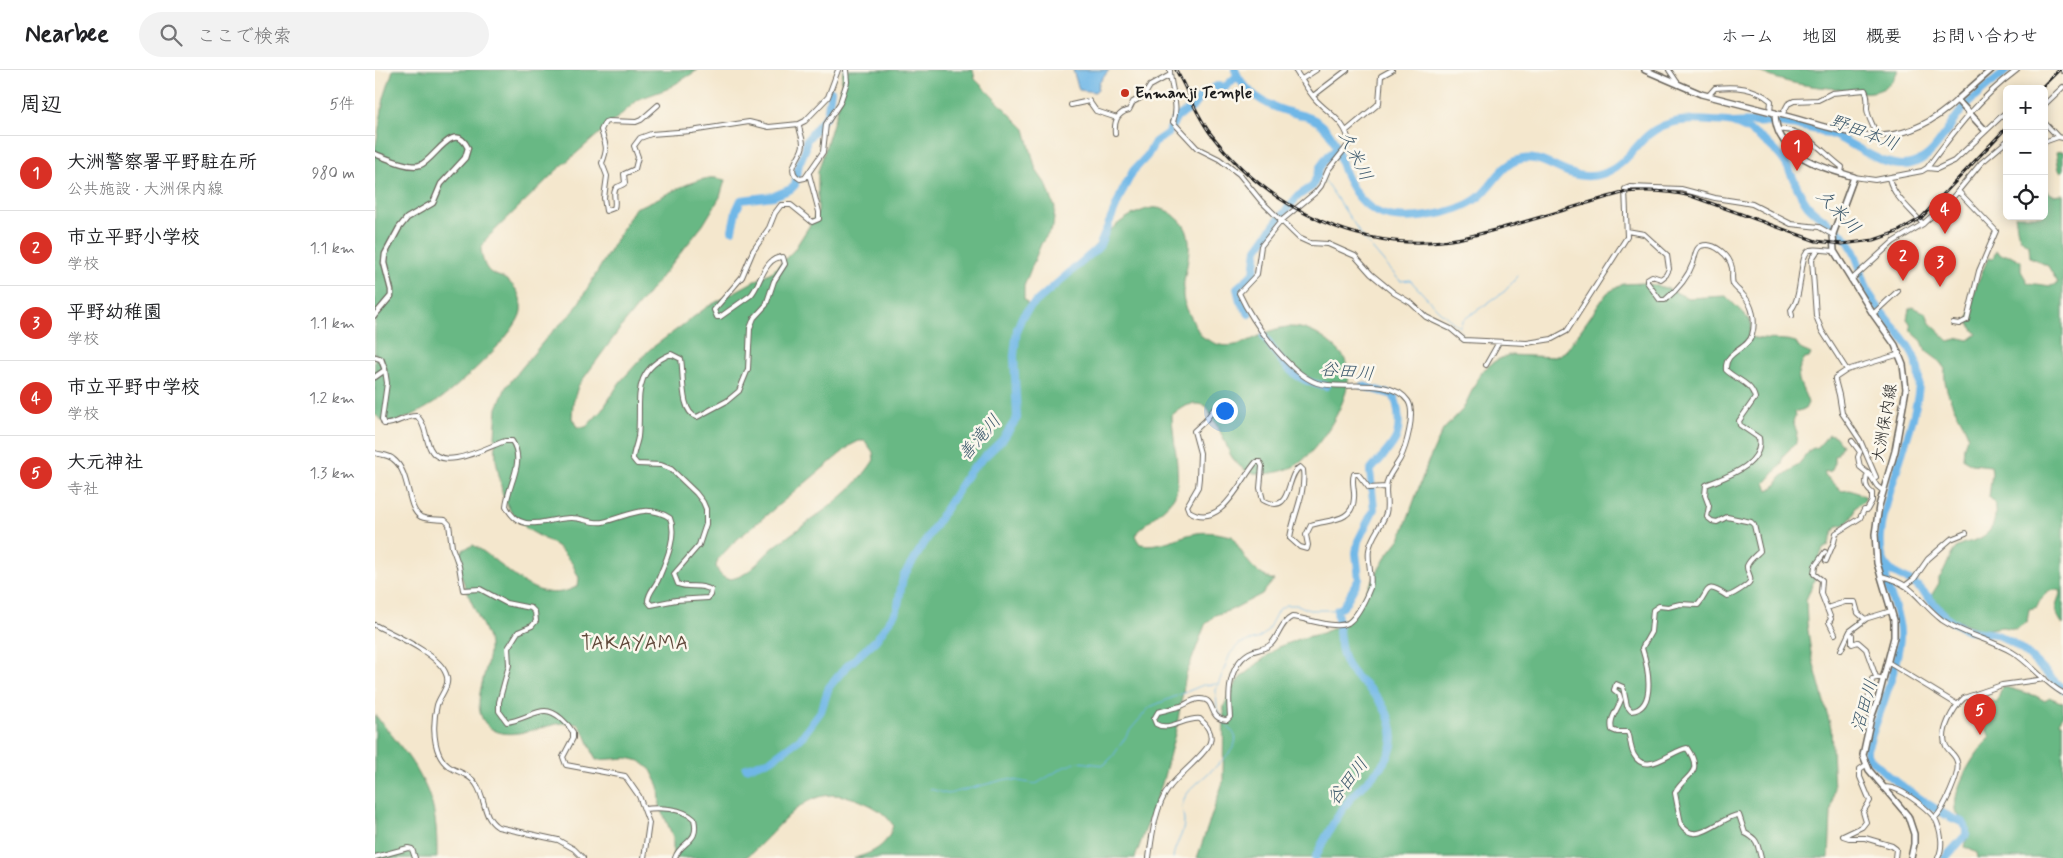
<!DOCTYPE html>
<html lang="ja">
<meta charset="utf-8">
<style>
body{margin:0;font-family:Mynerve,"Klee One",sans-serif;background:#f2f2f2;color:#202124}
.controls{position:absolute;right:15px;top:15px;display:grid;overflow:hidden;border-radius:8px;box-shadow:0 2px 12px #0003}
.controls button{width:45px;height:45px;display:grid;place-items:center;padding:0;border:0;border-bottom:1px solid #e0e0e0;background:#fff;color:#202124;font:25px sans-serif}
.you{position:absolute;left:849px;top:340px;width:18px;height:18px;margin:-12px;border:4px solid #fff;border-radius:50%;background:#1a73e8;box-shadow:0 0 0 8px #1a73e833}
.badge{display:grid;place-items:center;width:32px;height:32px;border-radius:50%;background:#d93025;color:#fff;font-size:16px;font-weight:700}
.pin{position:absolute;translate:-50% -41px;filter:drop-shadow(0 1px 2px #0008)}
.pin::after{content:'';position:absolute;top:26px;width:18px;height:15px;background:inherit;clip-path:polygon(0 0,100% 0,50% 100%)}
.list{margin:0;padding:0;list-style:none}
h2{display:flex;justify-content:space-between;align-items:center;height:65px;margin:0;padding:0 20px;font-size:21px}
h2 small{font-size:16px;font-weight:400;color:#757577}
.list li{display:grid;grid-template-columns:32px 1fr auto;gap:15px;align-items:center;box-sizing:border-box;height:75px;padding:0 20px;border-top:1px solid #e0e0e0}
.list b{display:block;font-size:19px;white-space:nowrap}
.list p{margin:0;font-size:16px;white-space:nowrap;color:#757577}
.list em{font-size:16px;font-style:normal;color:#757577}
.icon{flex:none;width:28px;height:28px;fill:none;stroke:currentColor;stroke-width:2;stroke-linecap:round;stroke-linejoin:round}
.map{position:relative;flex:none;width:1688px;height:788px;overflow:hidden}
header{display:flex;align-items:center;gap:30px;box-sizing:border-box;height:70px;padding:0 25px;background:#fff;border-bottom:1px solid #e0e0e0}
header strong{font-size:24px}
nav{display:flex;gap:28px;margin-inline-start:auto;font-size:18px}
.search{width:350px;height:45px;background:#f2f2f2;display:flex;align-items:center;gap:12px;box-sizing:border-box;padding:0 18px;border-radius:28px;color:#757577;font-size:19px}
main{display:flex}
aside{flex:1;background:#fff}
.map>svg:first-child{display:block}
</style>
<header>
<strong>Nearbee</strong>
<div class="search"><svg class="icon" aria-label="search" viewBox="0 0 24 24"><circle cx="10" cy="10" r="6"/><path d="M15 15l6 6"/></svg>ここで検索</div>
<nav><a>ホーム</a><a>地図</a><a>概要</a><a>お問い合わせ</a></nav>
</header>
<main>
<aside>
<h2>周辺<small>5件</small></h2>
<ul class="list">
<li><span class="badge">1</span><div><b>大洲警察署平野駐在所</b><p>公共施設 · 大洲保内線</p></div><em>980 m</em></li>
<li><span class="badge">2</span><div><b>市立平野小学校</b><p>学校</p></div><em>1.1 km</em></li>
<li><span class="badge">3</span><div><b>平野幼稚園</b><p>学校</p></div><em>1.1 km</em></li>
<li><span class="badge">4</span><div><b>市立平野中学校</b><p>学校</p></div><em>1.2 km</em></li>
<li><span class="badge">5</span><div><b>大元神社</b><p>寺社</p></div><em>1.3 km</em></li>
</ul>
</aside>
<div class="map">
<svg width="1688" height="788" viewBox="0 0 1688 788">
<rect width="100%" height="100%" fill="#fbf7ec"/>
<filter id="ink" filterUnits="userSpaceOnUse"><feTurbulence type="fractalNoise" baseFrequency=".02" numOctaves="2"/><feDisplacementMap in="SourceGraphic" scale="10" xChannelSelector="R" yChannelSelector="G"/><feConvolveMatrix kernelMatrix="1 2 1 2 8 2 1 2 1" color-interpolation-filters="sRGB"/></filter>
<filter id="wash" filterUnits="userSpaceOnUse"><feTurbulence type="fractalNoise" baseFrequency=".0096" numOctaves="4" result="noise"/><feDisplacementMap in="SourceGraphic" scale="20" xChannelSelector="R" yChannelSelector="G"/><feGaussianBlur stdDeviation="1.12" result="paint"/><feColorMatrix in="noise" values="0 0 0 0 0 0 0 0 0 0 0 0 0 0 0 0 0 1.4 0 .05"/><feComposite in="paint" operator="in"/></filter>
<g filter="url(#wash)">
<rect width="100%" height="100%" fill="#f4e7cd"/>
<!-- forest -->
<path fill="#67b884" stroke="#426a50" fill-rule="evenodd" d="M18,0H323L292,19L264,29L182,100L111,169L106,179C107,186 108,194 113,200C117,205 125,206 130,209C142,217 147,227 146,241C143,262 88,311 71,325C59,334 31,351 16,352C9,353 4,349 0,344V81L9,28Z
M468,0H598L600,9L650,59L661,100L672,116L680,138L678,157L666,174L649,216V229L653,235C688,229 723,155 764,142C769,140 777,137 782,138C790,139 797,143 802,148C826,167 807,201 808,226C808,234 821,257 825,264C828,268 833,270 837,272C866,286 888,256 916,257C929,257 941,263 951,270C960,277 967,282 971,292C983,320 948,373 927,391C916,401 886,408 873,401C869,400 863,395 861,392C855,387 852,376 849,369C843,357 837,347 831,336C817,331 808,336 797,345C797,365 808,412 799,427C794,436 771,453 762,462L761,468L765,474C786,478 802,466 822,463C834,461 846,464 857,466C868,484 877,504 899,510L887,524L856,540L840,545L830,555L811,605L801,660L787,714L760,788H479C498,783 513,776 518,755C509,741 496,735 481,729C435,714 416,744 387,773C382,778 376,784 370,788H298V767L285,736L284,716L276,700L265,691L252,688L221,690L210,664L203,654C199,654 195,653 192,653C169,653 135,674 114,657C89,635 120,595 113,569C108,551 73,497 88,480C90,478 95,477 98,475C131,493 160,540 203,516L204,508L197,493L182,476L152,459L136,442L128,426L121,390L120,366L122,338L131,317L173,266L199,241L260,138C285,130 308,112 334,108C339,107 345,109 350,110L345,127L328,155L250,252L203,316L198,333L197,348L202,357H211L227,340L245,312L274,280L332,237L398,201L419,180L443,142V102L464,34ZM484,371H490L498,382L499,390C475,428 433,450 399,477C387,487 376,504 360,508C350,511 344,506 341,496L343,489L359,472L476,375Z
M1381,0H1523C1520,7 1516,15 1509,18C1495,26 1479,21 1464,19C1434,16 1408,14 1381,0Z
M1688,81V101L1687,102L1684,100L1681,82Z
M1669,119L1678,125L1688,124V555C1678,539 1680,538 1686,521C1674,517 1666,527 1662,537L1654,539L1652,552L1641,559L1627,557L1607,560L1574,547L1556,526L1564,513V508C1572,499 1573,487 1581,478C1586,473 1591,473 1598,471C1617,465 1623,451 1619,432L1614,427L1617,403L1616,396L1597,394L1588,389L1589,376L1593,365C1584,342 1567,324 1570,299L1563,290L1551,281L1547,271L1536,261L1535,253L1532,249L1534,239L1538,237L1551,243L1555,253L1574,271L1585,268L1594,270L1602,264L1593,253L1600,219L1613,188L1618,189L1621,181L1626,185H1635L1646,191V201L1653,213L1676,216L1683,213L1673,196L1655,187L1654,175C1641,169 1643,158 1640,146H1669Z
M1269,213L1291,218L1313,228L1351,226C1356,232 1376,249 1376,254C1376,258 1374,263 1373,266C1388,272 1405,267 1421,272C1424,281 1429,280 1436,284L1434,288L1430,289C1416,306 1428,316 1433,333L1430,339L1419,342L1420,347L1418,352L1422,362L1421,373L1408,386L1407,394L1390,413L1393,420L1399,417L1406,407L1423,395L1436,379L1443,377L1454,364L1460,366L1467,375L1462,385L1459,386V395L1456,401L1449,402L1450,405L1467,421L1475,420L1490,426V430L1480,438C1479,447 1472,456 1462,456L1458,462L1453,476L1448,479L1438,502L1440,508L1431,530L1432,553L1436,583L1456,658L1459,720L1456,742L1454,788H822L848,712L849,636L856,620L866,607L903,577L924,569L948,563L967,553L981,539L1012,485L1026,467L1053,392L1068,360L1088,339L1106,302L1120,291L1133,285L1180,287L1191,281L1232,223L1248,214Z
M1627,616L1661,626L1670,631L1674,627L1688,633V643L1685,652L1688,654V788H1603L1602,783L1590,777C1596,752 1592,759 1580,740C1579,716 1598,685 1615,668L1608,649L1615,645V630L1622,633Z
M0,645C25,675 55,709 60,749C62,761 62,775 62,788H0Z"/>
<!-- water -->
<path fill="#70b7e7" stroke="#466a82" d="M698,0H734L724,13L723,19L720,22L704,20Z"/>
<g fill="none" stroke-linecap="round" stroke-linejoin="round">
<!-- stream -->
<path stroke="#70b7e7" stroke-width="1" d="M943,105L948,108
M950,111L990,170L1025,211L1035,210L1063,240L1084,257L1090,268
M1084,257L1088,250L1130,221L1143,206
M846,647L842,638L841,620L855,584L864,574L882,569L891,563L903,540L911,535H923L934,540H962
M555,719L573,724L632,709L661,714L689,697L703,692L729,695L738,686L756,659L775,637L828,615L842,614
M798,788C799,775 809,765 809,752C809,743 805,738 809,729C816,712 867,683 860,666C858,661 851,655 847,651"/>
<!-- river -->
<path stroke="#70b7e7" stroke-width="8" d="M860,0C868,21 890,35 911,41C924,45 938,46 948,56C959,66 962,79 966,92C972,112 982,130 1000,141C1025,155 1082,145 1104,127C1118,116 1125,96 1143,90C1172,81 1191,115 1227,104C1249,97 1257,79 1273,65C1292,49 1314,49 1337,51C1344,52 1351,51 1357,53C1377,59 1400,77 1411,94C1419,108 1423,123 1433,136C1447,151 1468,159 1477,178C1486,194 1487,212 1497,228C1513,256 1543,275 1544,308C1546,357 1490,455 1510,493C1516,506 1532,507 1542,516C1556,527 1565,545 1581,554C1594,563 1606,561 1619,564C1626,566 1632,570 1638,573C1655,584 1672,605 1688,619
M1358,53C1390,51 1425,54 1455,64C1480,73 1512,103 1539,93C1562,85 1572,57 1587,40C1600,25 1617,13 1633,0
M357,160L361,141L366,130L399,126L416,119L420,115L424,94L431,78V71L452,45L456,21
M874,244L865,231L862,218L879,203L882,179L902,151L923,126L938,116L945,97L953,86L962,79
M889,266C906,292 918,312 951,316
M1511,496C1507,516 1527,543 1525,568C1522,601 1503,646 1492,679V684C1504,702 1567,747 1588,752L1591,758V765L1570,788
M371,698L396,690L426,668L446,641L454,617L470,598L501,570L522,540L528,507L594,402L628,369L642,348L639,286L642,259L647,247L655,237L724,177L747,122L758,101L772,86L780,72L793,63L802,47L817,38L828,23L842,16L850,17L862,6
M940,788C950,767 961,747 975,729C987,714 1004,703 1013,686C1025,665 1012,636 996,621C987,611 977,606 971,593C964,578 964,557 962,540L968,537L984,509L981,483L983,471L999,439L995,401C1003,391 1014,381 1020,370C1026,359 1024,335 1018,325L988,316"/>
</g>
</g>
<g filter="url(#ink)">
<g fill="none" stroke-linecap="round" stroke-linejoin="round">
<!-- minor casing -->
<g stroke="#68635a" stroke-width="6">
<path id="minor" d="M795,0C795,18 805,35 798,52L822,78L844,89L864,104L886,131L924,168L935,173L953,174L980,186L996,204L1019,223L1036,233L1051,247L1076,259L1089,270L1152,273L1177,269L1192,261L1252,167L1250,119L1255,117L1306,119L1340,128L1366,132L1377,134L1416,154L1444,157L1458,165
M1294,0L1304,15
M1688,0V1
M927,9L941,0
M938,26L972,0
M1333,26L1340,18C1360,16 1380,17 1396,31L1395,42
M283,35L266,50L261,52L233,51L230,52L226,60C230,75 234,76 227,93L232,106L229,128L231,141L239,138C242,132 236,122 242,117C245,116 248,115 250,113L249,104L260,99L263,87L259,76L265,68L276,64L316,61L374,52L394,57L424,54C424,61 428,68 428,74C428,87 408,99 425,109L430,108L448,82L451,54L465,33L472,12L471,0
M696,35L714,31L721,41L742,48
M1669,35L1688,17
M1407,45L1413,34L1419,31L1443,30L1457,23L1490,20C1494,27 1492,31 1492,39C1493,49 1500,57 1501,66
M1669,52L1683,67L1688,68
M424,54L430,51L453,27L463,0
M1403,60C1429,57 1448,83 1467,97L1466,103
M971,61L1001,36L1004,33L1006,6L1017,0
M740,64C739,53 741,43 754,40L758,32L769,26L775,16L795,5
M1669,72L1683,67
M1552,98L1562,99L1579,91L1632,41
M1479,107L1500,110L1547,101L1552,98C1581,59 1602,30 1642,0
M1583,121L1606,93L1632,71
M1548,154C1560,142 1574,134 1583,121L1621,161L1604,201L1592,250L1584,254L1578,253
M1252,161L1269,164L1292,185L1294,199L1291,205L1286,209L1277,206L1272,209V212L1285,230H1290C1302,220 1313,207 1318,193C1320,188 1320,178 1326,176C1339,171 1355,186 1357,198C1358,203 1356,208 1358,214C1360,218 1365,221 1368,225C1378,235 1381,251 1377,265C1373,280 1349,281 1351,300C1361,310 1376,312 1380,328L1364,351L1365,355L1384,368C1389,396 1350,407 1331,415L1330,425L1334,436L1332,447L1337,451L1342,452L1352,447L1376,452L1379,455L1385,481C1381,485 1374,490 1372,496C1371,501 1377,506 1375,511C1374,515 1356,526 1352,526C1329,511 1335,521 1323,535L1305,534L1293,537L1284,536L1278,540L1276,562L1267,578C1272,594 1283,638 1256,641L1252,636L1248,617L1241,614L1239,620L1244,624L1246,630C1242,641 1234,648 1237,660L1242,662H1253C1256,670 1255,678 1259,685C1271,707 1297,680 1312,678C1331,705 1308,705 1300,723L1306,754C1321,779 1347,745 1364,745L1370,763C1384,770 1382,774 1386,788
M1443,180L1437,189L1441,246L1447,261L1472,300
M1476,210L1518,172L1548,154C1536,140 1518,126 1514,108
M1498,244L1523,221
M1417,246L1416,240C1429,225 1423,184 1435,180C1442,178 1452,181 1459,181
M1111,295L1124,272
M10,300L12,313L7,349L9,354C21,355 30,345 42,346C51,355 50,367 55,378C66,403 112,377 130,371H137C151,392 133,414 131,436C146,467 173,447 197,448C207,448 218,454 228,452C252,447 270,432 295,448C303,466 290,493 283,510C280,517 273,523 273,531L276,535L301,530L333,528L335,525L336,520C325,513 314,519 303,514L299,504L324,475L331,454V439L328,432L321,423L296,399L286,395L262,394L258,389C258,382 262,374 263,367C267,331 254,302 296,284L306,289C309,304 305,343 322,347L352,331L364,321L373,299L375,258L379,248L391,235L399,211L410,194L408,187C389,187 386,214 376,225L345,247H342L339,240L367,207L378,181L394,158L400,143L406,135H416L437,152L444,149V142L434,104
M839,339L830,351L819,361L825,383L824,408L823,417L812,436L814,441C846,461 865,410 881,392H885L887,396L885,418L888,430C918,447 910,405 925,397L928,400C931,424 918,445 915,468L925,477L932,479L933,475L931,465L936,455C953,449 978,453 979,428C980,419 976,412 979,404H983L994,418L1011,417
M1477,371L1485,382L1483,387L1485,397L1495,405L1502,416L1508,421
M0,383C6,385 14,385 18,389C36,402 31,439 46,447C53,450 63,449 70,450L74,454L77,477L84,496L88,520L105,519L131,533L156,538L160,542L161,551L157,556L143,562L133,578L134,595L124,632V641L132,652C144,651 160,641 170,641C181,641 193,654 198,662V668L188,687L191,695L250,706L264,726L274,753L269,788
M1501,407L1485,370L1467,343L1464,325L1460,310V308L1472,300L1525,284
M1450,482L1440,496L1439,504L1447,510L1446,523L1456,549L1454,552L1460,564
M1451,491L1459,472L1461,463L1485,448L1489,440H1492L1497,431V423C1490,418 1490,410 1493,403
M1506,506C1542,515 1542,531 1567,550C1589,565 1615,569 1637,582C1656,593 1669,613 1688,623
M1531,515L1539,509L1553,489L1576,469L1591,463
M1452,538L1470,532H1480L1483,543L1490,549L1516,541
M0,555C19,565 64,584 71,604C76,615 65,625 62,635C58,650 58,670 64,684C73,704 91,699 101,714C111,728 107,747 123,757L183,770L199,779L208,788
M1474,563L1477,565V574L1483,572L1491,579L1501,607L1509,609
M1466,580L1475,561L1491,549
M1514,593L1583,635
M1497,645L1493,643L1490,636L1496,621L1497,609L1502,608
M1491,695L1485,699V707L1495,731L1488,742L1491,752L1487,757L1468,766L1474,768H1490L1517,776L1521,779L1520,788
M1508,718C1522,713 1551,738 1560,748C1566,760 1569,776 1563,788
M269,739C284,737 308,738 319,749C325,774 306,770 300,788
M1560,748C1568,740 1586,703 1582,692C1581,685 1574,682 1571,676C1564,662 1578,638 1589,628L1627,615L1670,609
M0,787L33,778L37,779L40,788
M774,788C777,765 780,737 794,718C802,706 832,683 835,672C838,663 831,654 825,649C811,647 793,662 781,654L779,649L783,642C791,640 799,638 806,636C812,634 818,629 824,629C843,628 831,649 852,650L855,647C853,624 853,596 874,583C881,579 890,580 896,574C904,566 906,552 917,547C931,548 960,560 973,553C982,547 991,528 995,518C998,505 992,493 994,480C996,466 1007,456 1011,443C1014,431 1008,420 1013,409C1016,402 1021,396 1025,389C1031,377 1041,343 1033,331C1016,306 965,321 942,313C912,302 877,251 864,223L882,204L886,176L906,151L941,122L946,116L953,100L974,74C973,53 954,44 941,30C933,21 927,10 920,0"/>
</g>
<!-- tertiary casing -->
<g stroke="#68635a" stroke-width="7">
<path id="tertiary" d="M1400,43C1473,61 1519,89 1582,30
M0,84C11,88 35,99 45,95C59,91 79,48 93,78L90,88L66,114L58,133L32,148L24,158L10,184L9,193L16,220V226L0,245
M0,287L6,289L10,300L0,307"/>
</g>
<!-- secondary casing -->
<g stroke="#68635a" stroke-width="8">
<path id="secondary" d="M1270,0L1326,24L1400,43C1400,85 1446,97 1479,107L1458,164L1459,181L1498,244L1520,275L1528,295L1531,319L1520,381L1504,436L1500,464L1502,493L1519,550V567L1503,629L1496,648L1488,685L1494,700L1533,746L1539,764V774L1536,788
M1610,60L1582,30L1616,0"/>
</g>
<!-- minor -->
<use href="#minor" stroke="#fff" stroke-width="4"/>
<!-- tertiary -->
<use href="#tertiary" stroke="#fff" stroke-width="4.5"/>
<!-- secondary -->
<use href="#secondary" stroke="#fff" stroke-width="5"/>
<!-- rail casing -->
<g stroke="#1c1c1c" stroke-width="3">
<path id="rail" d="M801,0C813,21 821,44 835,63C893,139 990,187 1087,168C1142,156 1196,137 1251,122C1273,120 1294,121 1316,126L1441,171L1467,174L1499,170L1522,162L1546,148L1632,57
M1665,19L1684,0"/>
</g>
<!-- rail -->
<use href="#rail" stroke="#fbf7ec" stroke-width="1" stroke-dasharray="4" stroke-linecap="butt"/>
</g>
</g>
<!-- markers -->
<circle fill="#c8321e" stroke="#fbf7ec" stroke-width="2" cx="750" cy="23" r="5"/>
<g text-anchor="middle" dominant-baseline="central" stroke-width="5" stroke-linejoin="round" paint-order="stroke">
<!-- poi labels -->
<g font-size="16" font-weight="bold" fill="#1c1c1c" stroke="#fbf7ec" text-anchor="start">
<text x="760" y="23">Enmanji Temple</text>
</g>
<!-- street labels -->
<g font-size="16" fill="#1c1c1c" stroke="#fbf7ec">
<text transform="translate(1510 353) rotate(-80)">大洲保内線</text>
</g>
<!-- water labels -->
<g font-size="18" font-style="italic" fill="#3e5a6d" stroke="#fbf7ec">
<text transform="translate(1489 63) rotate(21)">野田本川</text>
<text transform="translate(980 86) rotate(64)">久米川</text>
<text transform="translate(1463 142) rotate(46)">久米川</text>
<text transform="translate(972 302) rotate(6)">谷田川</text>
<text transform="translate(605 368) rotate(-49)">善滝川</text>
<text transform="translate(1490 636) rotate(-74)">沼田川</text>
<text transform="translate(973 712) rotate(-52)">谷田川</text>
</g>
<!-- quarter labels -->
<g font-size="19" letter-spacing="1" fill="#60483a" stroke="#fbf7ec">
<text x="260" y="573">TAKAYAMA</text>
</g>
</g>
</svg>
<div class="controls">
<button>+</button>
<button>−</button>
<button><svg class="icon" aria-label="locate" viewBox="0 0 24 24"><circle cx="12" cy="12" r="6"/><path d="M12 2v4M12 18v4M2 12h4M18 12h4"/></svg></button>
</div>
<div class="you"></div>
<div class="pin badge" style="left:1422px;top:101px">1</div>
<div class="pin badge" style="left:1528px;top:211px">2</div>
<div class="pin badge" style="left:1565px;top:217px">3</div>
<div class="pin badge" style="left:1570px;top:164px">4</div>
<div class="pin badge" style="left:1605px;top:665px">5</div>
</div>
</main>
